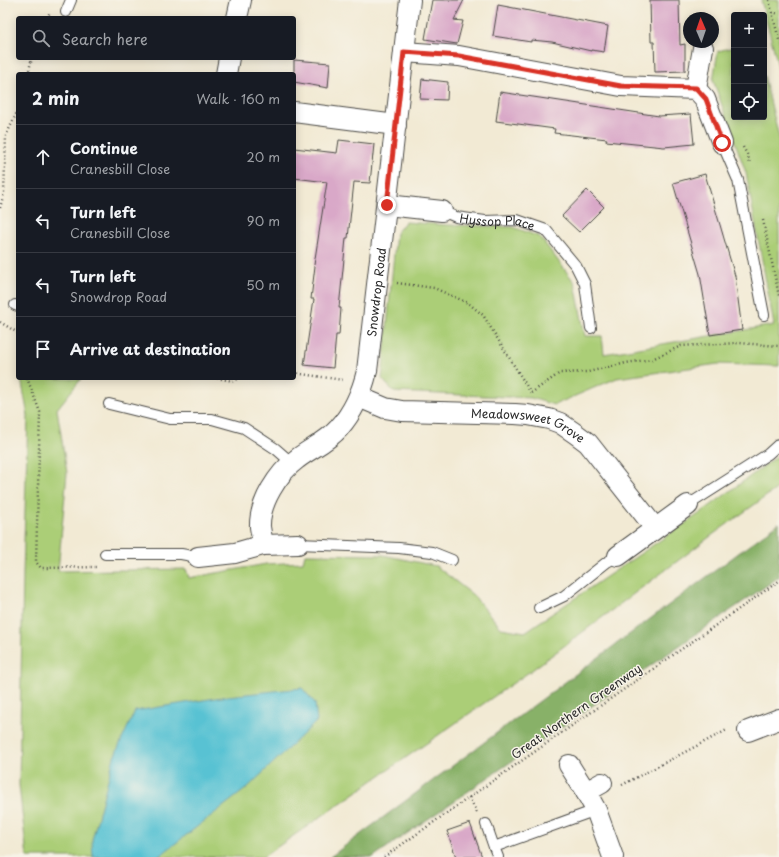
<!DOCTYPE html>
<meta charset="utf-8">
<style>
body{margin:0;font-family:"Playpen Sans",sans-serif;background:#20242c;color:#f1f3f6}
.controls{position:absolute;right:12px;top:12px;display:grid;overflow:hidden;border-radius:4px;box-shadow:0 2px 10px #0003}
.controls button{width:36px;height:36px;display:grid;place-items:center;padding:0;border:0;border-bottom:1px solid #363941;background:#171b24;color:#f1f3f6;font:20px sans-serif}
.compass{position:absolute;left:683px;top:12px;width:36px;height:36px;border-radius:50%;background:#171b24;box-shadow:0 2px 10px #0003;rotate:358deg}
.stop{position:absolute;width:12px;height:12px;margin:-9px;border:3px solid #d93025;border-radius:50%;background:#fff}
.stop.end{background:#d93025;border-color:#fff;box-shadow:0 1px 4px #0008}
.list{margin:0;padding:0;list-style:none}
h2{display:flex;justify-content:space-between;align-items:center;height:52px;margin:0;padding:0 16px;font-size:17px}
h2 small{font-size:13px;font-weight:400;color:#9ea1a6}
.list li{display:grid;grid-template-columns:26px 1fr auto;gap:12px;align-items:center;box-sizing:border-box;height:64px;padding:0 16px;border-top:1px solid #363941}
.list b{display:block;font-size:15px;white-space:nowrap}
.list p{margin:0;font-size:13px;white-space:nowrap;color:#9ea1a6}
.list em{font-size:13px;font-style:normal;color:#9ea1a6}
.icon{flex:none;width:22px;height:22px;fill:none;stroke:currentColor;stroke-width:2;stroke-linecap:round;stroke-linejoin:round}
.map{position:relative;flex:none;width:779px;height:857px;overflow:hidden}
.search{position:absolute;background:#171b24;box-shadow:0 2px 10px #0003;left:16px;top:16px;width:280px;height:44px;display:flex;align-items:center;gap:10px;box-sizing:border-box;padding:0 14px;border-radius:4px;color:#9ea1a6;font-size:15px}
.panel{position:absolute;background:#171b24;box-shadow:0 2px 10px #0003;left:16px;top:72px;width:280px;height:308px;border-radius:4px}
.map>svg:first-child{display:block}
</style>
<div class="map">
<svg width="779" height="857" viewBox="0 0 779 857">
<rect width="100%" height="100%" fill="#f7f3e8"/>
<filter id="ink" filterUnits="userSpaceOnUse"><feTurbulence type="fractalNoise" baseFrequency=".025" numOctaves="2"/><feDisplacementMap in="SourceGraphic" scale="8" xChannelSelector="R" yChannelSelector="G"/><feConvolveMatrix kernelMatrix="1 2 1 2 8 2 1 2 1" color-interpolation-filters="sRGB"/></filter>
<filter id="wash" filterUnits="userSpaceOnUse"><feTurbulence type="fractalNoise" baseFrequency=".012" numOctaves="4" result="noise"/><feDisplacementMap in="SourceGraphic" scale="16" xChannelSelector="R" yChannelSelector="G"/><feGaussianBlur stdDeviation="0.9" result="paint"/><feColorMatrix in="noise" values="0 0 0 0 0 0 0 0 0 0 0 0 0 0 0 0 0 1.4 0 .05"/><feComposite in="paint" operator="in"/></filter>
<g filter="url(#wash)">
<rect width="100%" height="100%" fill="#f2ead4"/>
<!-- green -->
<path fill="#abce77" stroke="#6b7c51" d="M761,0H779V72L777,62Z
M734,47V117H764V76L779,137V366L718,364L617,378L554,405L531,398L394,392L382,379L396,233L405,222L447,225L513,227L540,237L575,283L585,336H602L604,354L774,325L746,173L713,80L718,51Z
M21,378L81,379L57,409L67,473L58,571L186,569L189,578L266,564L303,562L305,554L383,555L436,566L473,595L501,628L525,632L699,514L779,455V487L715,533L532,670L263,857H27L19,785L23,574L28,416Z"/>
<!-- forest -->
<path fill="#88b168" stroke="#5a6e4a" d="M779,523V577L373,857H330Z"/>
<!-- water -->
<path fill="#58c2d3" stroke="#42767f" d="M302,688L315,703L317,721L247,788L158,857H93L92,840L114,757L135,711L228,696Z"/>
<g id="blocks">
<!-- building -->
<path fill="#d9a8c8" d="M432,0H464L454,20L463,21L457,44L425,39Z
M650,0H679L680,45L685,44V71L655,72L654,42H651Z
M498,5L608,26L604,52L591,50V51L552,42L531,40V42L493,36Z
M294,60L330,63L328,88L294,82Z
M422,79L448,82L447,100L420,99Z
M500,92L659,116L691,114L694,144L664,147L606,141L607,139L554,133L555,129L496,121Z
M339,140L374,144L370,183L354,182L348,238H346L343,269L339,308H341L339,335H336L333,368L304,365L314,299H311L315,266L314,265L327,182L294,178V148L337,153Z
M705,174L735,276L742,330L710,335L700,274L673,183Z
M587,190L604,207L579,232L562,216Z
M470,823L482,857H456L447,831Z"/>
</g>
</g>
<g filter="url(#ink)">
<use href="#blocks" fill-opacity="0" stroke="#494844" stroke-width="1"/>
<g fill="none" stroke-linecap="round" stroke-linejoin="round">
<!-- lane casing -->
<g stroke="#494844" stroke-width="12">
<g id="lane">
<path d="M66,12L71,0"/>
<path d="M722,143L738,180L764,315"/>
<path id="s1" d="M442,211L456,217L485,221L517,220L546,230L576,266L585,284L591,328"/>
<path d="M15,305L18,306"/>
<path d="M109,404L170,419H212L244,428L276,449L292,463"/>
<path d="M688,505L768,454L779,444"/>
<path d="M298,544L399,548L432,552L452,560"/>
<path d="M105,554H181L198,557"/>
<path d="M539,608L564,596L607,562L618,556"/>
<path d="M486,824L494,847"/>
<path d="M498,857L494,847L596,810"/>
</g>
</g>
<!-- street casing -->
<g stroke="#494844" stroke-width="22">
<g id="street">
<path d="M237,18L241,0"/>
<path d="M404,52L459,56L621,86L696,89L705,99L722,143"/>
<path d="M226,74L229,58"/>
<path d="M696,89L703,48"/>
<path d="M294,112L396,125"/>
<path d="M387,205L442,211"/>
<path id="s2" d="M359,397L385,408L402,411L515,414L528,415L549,419L560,423L576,434L588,443L655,528"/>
<path id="s3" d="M263,545C262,539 261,533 260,527C259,503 278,473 297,459C311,448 327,442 339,428C354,411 362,392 367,371L410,0"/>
<path d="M618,556L688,505"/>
<path d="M198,557L235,553L263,545L298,544"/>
<path d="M748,731L779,719"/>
<path d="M569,765L586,792L596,810L613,857"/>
<path d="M586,792L602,783"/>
</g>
</g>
<!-- path -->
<path stroke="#494844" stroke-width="2.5" stroke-dasharray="1 3" stroke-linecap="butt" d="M769,0L779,40
M772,12L779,14
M47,18L50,12
M28,74L32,58
M743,147L748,156L750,164
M0,208L4,193L6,136L18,110
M763,220L779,296
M397,283L434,288L468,303L483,315L531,393
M0,322L18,333
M294,373L343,380
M27,378L40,412L36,562L41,568L96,567
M217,378L233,381L240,378
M531,393L560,373L588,372L626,363L652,359L681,346L739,343L779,346
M622,785L727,730
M469,797L477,813
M384,857L779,581"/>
<!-- lane -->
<use href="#lane" stroke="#fff" stroke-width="10"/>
<!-- street -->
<use href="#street" stroke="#fff" stroke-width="20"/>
</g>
</g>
<g fill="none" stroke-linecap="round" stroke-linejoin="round" filter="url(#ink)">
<!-- route -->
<path stroke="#d93025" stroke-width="5" d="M387,205L404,52L459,56L621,86L696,88L706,99L722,143"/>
</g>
<g text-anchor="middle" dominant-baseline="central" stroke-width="3" stroke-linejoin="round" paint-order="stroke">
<!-- street labels -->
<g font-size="12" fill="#2b2b2b" stroke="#f7f3e8">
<text stroke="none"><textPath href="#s1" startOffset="57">Hyssop Place</textPath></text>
<text stroke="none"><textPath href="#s3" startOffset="294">Snowdrop Road</textPath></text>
<text stroke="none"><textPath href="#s2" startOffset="174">Meadowsweet Grove</textPath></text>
<text transform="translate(576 711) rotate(-35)">Great Northern Greenway</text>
</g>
</g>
</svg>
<div class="controls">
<button>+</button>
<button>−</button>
<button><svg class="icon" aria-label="locate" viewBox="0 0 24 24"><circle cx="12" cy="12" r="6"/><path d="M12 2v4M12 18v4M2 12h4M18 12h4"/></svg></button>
</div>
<svg class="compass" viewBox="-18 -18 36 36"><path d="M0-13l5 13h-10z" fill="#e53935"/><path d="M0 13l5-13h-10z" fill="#9ea1a6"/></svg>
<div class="stop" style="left:722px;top:143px"></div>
<div class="stop end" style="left:387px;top:205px"></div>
<div class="search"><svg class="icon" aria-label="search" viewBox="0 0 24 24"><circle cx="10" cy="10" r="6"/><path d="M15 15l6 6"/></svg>Search here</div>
<section class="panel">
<h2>2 min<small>Walk · 160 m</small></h2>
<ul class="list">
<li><svg class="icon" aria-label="ahead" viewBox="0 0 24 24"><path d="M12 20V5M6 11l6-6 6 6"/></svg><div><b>Continue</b><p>Cranesbill Close</p></div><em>20 m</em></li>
<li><svg class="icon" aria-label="left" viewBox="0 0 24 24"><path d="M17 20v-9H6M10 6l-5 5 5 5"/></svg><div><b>Turn left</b><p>Cranesbill Close</p></div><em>90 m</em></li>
<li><svg class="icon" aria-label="left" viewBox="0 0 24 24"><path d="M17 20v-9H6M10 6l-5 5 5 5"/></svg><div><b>Turn left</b><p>Snowdrop Road</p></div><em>50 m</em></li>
<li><svg class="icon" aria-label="arrive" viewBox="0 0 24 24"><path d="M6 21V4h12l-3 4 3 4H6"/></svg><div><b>Arrive at destination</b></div></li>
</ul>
</section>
</div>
